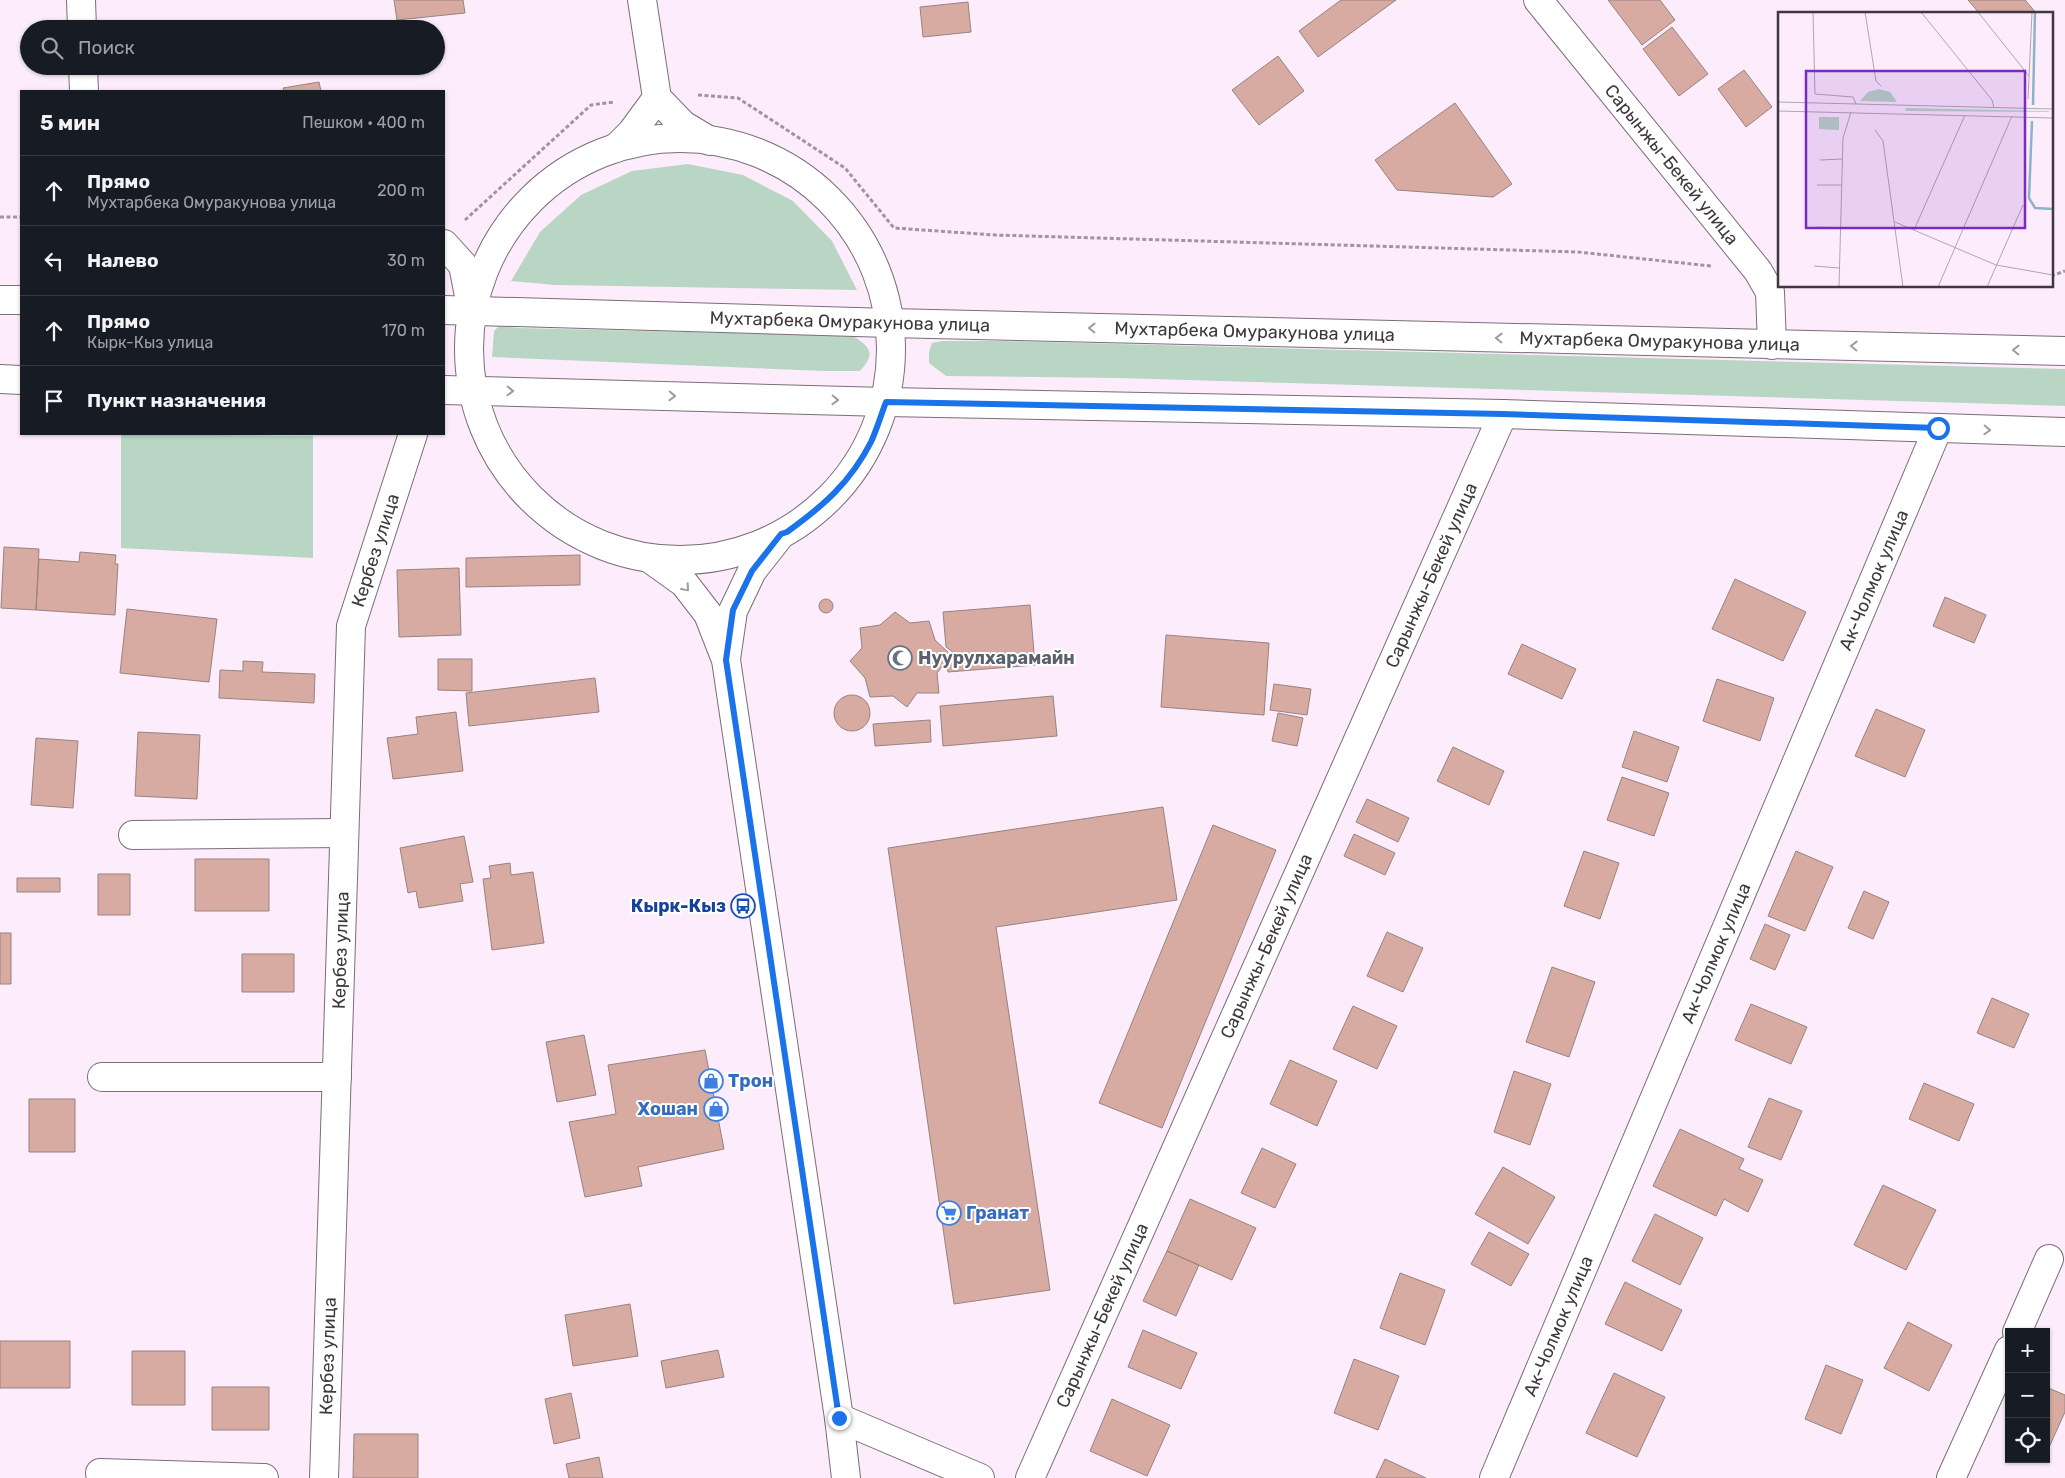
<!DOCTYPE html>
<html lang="ru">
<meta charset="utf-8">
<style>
body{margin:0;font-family:Rubik,sans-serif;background:#242831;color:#f1f3f6}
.controls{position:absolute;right:15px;bottom:15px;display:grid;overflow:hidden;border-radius:0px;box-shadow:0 1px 4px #0004}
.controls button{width:45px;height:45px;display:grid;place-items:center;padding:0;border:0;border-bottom:1px solid #363941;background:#171b24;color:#f1f3f6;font:25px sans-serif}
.stop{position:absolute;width:15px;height:15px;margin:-11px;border:4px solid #1a73e8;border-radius:50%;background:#fff}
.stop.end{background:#1a73e8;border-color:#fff;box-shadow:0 1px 5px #0008}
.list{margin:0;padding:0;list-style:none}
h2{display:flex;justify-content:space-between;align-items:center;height:65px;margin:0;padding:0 20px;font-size:21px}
h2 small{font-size:16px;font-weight:400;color:#9ea1a6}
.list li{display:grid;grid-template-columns:32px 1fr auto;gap:15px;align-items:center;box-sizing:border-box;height:70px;padding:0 20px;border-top:1px solid #363941}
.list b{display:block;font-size:19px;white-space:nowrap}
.list p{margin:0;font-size:16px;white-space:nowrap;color:#9ea1a6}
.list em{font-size:16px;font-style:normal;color:#9ea1a6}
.icon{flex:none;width:28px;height:28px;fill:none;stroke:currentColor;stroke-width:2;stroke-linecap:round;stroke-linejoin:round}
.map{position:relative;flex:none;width:2065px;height:1478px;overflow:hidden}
.search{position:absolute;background:#171b24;box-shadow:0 1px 4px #0004;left:20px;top:20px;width:425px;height:55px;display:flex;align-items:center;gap:12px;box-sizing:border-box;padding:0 18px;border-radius:28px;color:#9ea1a6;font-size:19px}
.panel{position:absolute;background:#171b24;box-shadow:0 1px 4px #0004;left:20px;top:90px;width:425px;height:345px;border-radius:0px}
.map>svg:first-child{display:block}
</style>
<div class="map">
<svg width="2065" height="1478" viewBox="0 0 2065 1478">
<rect width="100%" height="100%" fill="#fdedfc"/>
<!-- green -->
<path fill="#b9d6c5" d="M688,164L743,175L793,201L832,241L857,290L555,285L511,281L540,232L581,195L632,171Z
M499,326L520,328L853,336C872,348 875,354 860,371H824L492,357L494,331Z
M942,341H1002L2065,369V406L1119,378L946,376L929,363V352L932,343Z
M121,434L313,436V558L121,548Z"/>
<!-- building -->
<path fill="#d7aba1" stroke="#97837f" d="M394,0H463L465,13L397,20Z
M1341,0H1396L1318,57L1299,31Z
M1608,0H1660L1675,20L1642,45Z
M1968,0H2025L2037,14H1980Z
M968,2L971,32L923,37L920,7Z
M1672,27L1708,74L1679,96L1643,49Z
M1278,56L1304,91L1259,125L1232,90Z
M1744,70L1772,107L1746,127L1718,89Z
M319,82L321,91H284L283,88Z
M1455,103L1512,184L1493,197L1397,190L1375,160Z
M4,547L39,549L36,610L1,608Z
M80,552L116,555L115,564H118L115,615L36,610L39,559L79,562Z
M580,555V585L466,587V558Z
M459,568L461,635L399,637L397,570Z
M1735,579L1806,612L1783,661L1712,629Z
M1945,597L1986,615L1974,643L1933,626Z
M819 606a7 7 0 1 1 14 0a7 7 0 1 1-14 0Z
M1030,605L1035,665L948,672L947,666L957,655L946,647L943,612Z
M127,609L217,619L209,682L120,673Z
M895,612L910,623L929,621L935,640L951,655L937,673L939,693H917L907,707L893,696L870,697L865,678L850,661L862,648L860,628L880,625Z
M1166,635L1269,643L1264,715L1161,707Z
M1522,644L1576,669L1562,699L1508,674Z
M438,659H472V691L438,690Z
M243,661L263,662L262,672L315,674L314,703L219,698L220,670L243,671Z
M595,678L599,712L469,726L466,693Z
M1717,679L1774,698L1760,741L1703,721Z
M1274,684L1311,689L1307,715L1270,710Z
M834 713a18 18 0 1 1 36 0a18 18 0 1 1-36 0Z
M1053,696L1057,736L943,746L940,706Z
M1876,709L1925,730L1905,777L1855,756Z
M456,712L463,771L393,779L387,738L418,734L416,717Z
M1278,713L1303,718L1297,746L1272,741Z
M930,720L931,742L875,746L873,724Z
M1634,731L1679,747L1667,782L1622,767Z
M138,732L200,735L197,799L135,796Z
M36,738L78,741L73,808L31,805Z
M1453,747L1504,771L1489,805L1437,781Z
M1622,777L1669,793L1654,836L1607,820Z
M1367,799L1409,818L1398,842L1356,822Z
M1163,807L1177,900L996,927L1050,1290L954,1304L888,848Z
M1213,825L1276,850L1162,1128L1099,1103Z
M1354,834L1395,853L1385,875L1344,856Z
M464,836L473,882L460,884L463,901L419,908L416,891L408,893L400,848Z
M1584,851L1619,863L1600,919L1564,906Z
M1796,851L1833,867L1805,931L1768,916Z
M195,859H269V911H195Z
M510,863L511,875L533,872L544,943L492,950L483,879L491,878L489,866Z
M98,874H130V915H98Z
M17,878H60V892H17Z
M1864,891L1889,902L1873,939L1848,928Z
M1765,924L1790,935L1775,970L1750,959Z
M1387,932L1423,948L1403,992L1367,976Z
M0,933H11V984H0Z
M242,954H294V992H242Z
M1552,967L1595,982L1569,1057L1526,1042Z
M1992,998L2029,1014L2014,1048L1977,1033Z
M1751,1004L1807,1027L1791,1064L1735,1040Z
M1353,1006L1397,1026L1377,1069L1333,1049Z
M584,1035L596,1095L557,1102L546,1042Z
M705,1050L724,1149L638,1167L642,1186L585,1197L569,1122L616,1114L608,1065Z
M1290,1060L1337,1081L1317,1126L1270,1104Z
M1514,1071L1551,1084L1530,1145L1494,1132Z
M1924,1083L1974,1104L1959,1141L1909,1119Z
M1769,1098L1802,1111L1781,1160L1748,1147Z
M29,1099H75V1152H29Z
M1680,1129L1744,1159L1739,1169L1763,1180L1748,1212L1724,1199L1716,1216L1653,1186Z
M1262,1148L1296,1164L1275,1208L1241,1193Z
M1503,1167L1555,1197L1528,1244L1475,1214Z
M1883,1185L1936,1210L1906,1270L1854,1245Z
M1190,1199L1256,1228L1232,1280L1167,1251Z
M1655,1214L1703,1238L1680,1285L1632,1261Z
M1489,1232L1529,1254L1511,1286L1471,1264Z
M1167,1251L1199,1265L1176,1316L1143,1301Z
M1400,1273L1445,1290L1425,1345L1380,1328Z
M1625,1282L1682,1310L1662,1351L1605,1324Z
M630,1304L638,1356L573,1366L565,1315Z
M1908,1322L1952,1345L1929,1391L1884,1368Z
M1143,1330L1197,1353L1181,1389L1128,1367Z
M0,1341H70V1388H0Z
M718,1350L724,1377L666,1388L661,1361Z
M132,1351H185V1405H132Z
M1354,1359L1399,1376L1378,1430L1334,1413Z
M1826,1365L1863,1380L1841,1434L1805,1419Z
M1614,1373L1665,1397L1637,1457L1586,1433Z
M212,1387H269V1430H212Z
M2046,1387L2065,1395V1412L2046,1454Z
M571,1393L580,1438L554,1444L545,1399Z
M1112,1399L1170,1425L1147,1476L1090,1451Z
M354,1434H418V1478H353Z
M599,1457L603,1478H569L566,1464Z
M1385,1459L1426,1478H1376Z"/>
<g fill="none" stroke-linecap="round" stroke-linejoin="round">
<!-- street casing -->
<g stroke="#7b6d79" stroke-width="30">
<g id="street">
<path d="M81,0L82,29"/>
<path d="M642,0L657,98L683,125L710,141"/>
<path id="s1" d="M1538,0L1758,271L1770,292L1772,345"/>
<path d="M83,66L84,91"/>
<path d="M616,148L632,132L657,98"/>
<path d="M444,244L463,265L472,311"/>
<path d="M133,835L344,833"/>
<path d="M102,1077H337"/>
<path d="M2017,1332L2049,1259"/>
<path d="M839,1418L980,1478"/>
<path d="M100,1473L264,1478"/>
<path id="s2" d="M324,1478L351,626L413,434"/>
<path id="s3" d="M1030,1478L1503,414"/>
<path id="s4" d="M1494,1478L1938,428"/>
<path d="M1951,1478L2009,1350"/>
</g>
</g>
<!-- secondary casing -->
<g stroke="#7b6d79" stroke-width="30">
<g id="secondary">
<circle cx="680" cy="349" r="211"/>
<path d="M0,300H21"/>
<path id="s5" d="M444,310L890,323L2065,351"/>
<path d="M0,379L21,380"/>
<path d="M444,390L886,402L1503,414L2065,432"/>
<path d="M649,558L684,583L708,614L726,660L839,1418L846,1478"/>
<path d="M726,659L733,611L752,571L778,538"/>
</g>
</g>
<!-- path -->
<path stroke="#a0949f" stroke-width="3" stroke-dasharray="4 2.5" stroke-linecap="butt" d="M698,95L738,98L845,168L894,228L995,235L1578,252L1711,266
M0,217H21
M465,220L591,105L614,102
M2051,276L2065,271"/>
<!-- street -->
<use href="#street" stroke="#fff" stroke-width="28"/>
<!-- secondary -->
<use href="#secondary" stroke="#fff" stroke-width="28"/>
</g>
<!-- one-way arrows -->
<defs><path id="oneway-chevron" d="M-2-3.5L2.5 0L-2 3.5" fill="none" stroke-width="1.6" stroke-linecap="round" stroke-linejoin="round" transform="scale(1.25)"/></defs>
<g stroke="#9f9c9e">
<use href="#oneway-chevron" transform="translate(1092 328) rotate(-179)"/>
<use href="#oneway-chevron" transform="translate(1499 338) rotate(-179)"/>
<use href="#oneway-chevron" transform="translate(1854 346) rotate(-179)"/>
<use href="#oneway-chevron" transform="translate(2016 350) rotate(-179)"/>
<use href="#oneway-chevron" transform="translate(510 391) rotate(2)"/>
<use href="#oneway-chevron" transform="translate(672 396) rotate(2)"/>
<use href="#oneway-chevron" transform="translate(835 400) rotate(2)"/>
<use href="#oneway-chevron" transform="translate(1987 430) rotate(2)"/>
<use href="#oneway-chevron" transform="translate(686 588) rotate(49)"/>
</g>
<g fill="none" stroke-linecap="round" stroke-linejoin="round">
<!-- route -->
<path stroke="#1a73e8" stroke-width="6" d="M839,1418L726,660L733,610L752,571L781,534L787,532C823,506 850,483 871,442C877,429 881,415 886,402L1503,414L1938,428"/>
</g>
<!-- icons -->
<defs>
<g id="mosque-ring" transform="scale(1.25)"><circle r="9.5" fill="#fff" stroke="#6b7280" stroke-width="1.5"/><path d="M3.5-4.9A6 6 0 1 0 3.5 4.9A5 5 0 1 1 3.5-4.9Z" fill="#6b7280"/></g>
<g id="bus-ring" transform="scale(1.25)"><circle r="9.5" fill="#fff" stroke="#1a4fb4" stroke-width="1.5"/><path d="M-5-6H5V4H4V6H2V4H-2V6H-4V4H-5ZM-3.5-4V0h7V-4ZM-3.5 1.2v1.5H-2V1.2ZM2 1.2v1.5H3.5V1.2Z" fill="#1a4fb4"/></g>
<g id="shop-ring" transform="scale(1.25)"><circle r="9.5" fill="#fff" stroke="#3f7fe0" stroke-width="1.5"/><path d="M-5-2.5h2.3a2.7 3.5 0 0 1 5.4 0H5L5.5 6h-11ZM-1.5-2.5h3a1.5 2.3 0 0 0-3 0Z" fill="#3f7fe0"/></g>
<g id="supermarket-ring" transform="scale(1.25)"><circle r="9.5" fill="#fff" stroke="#3f7fe0" stroke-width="1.5"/><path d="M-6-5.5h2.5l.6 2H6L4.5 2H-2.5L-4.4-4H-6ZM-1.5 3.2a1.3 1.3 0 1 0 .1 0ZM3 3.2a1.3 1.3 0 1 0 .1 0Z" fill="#3f7fe0"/></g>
</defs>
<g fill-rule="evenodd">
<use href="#mosque-ring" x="900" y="658"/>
<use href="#bus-ring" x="743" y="906"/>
<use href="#shop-ring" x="711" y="1081"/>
<use href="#shop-ring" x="716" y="1109"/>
<use href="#supermarket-ring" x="949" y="1213"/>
</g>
<g text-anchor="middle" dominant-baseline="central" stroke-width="4" stroke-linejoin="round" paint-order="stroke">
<!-- street labels -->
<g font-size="18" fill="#3f383e" stroke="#fff">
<text stroke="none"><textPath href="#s1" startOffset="212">Сарынжы-Бекей улица</textPath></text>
<text stroke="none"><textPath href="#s5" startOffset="406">Мухтарбека Омуракунова улица</textPath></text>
<text stroke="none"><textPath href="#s5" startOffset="811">Мухтарбека Омуракунова улица</textPath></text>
<text stroke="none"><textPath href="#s5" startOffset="1216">Мухтарбека Омуракунова улица</textPath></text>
<text stroke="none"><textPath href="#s2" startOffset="932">Кербез улица</textPath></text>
<text stroke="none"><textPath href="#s3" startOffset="988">Сарынжы-Бекей улица</textPath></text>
<text stroke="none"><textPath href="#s4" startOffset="975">Ак-Чолмок улица</textPath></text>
<text stroke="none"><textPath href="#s3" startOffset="582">Сарынжы-Бекей улица</textPath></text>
<text stroke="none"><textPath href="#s2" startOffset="528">Кербез улица</textPath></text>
<text stroke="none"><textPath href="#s4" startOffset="570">Ак-Чолмок улица</textPath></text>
<text stroke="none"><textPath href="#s3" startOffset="178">Сарынжы-Бекей улица</textPath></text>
<text stroke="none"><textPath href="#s4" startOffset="165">Ак-Чолмок улица</textPath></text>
<text stroke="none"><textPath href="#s2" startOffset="122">Кербез улица</textPath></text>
</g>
<!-- worship labels -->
<g font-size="18" font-weight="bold" fill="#5b616d" stroke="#fff" text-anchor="start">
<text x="918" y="658">Нуурулхарамайн</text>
</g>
<!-- transit labels -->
<g font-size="18" font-weight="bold" fill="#164399" stroke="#fff" text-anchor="end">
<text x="726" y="906">Кырк-Кыз</text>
</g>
<!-- shop labels -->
<g font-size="18" font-weight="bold" fill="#366cbe" stroke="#fff" text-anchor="start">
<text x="728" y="1081">Трон</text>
<text x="698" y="1109" text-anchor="end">Хошан</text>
<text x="966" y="1213">Гранат</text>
</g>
</g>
<!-- overview -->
<g transform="translate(1778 12)">
<rect width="275" height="275" fill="#fdedfc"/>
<path d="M101,77L112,80L119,90L82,89L90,80ZM127,96L270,99L272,100L128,99ZM41,105H61V118L41,117Z" fill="#b9d6c5"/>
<path fill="none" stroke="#8cb3ca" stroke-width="2.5" d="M255,93L257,0M254,109L251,186L257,196L275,197"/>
<path fill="none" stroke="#b1a5b0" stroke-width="1" d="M35,0L37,82L75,85L78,92M87,0L98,69L103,74M143,0L214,88L216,96M200,0L251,64M250,87L254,0M0,90L275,97M0,99L275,106M97,118L105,129L125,275M42,148L64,147M39,173H64M117,210L218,253L275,263M39,215L62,216M136,218L187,103M36,254L61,256M61,275L65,126L73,100M160,275L234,104M209,275L245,193"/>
<path fill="#7b2cbf" fill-opacity="0.15" stroke="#7b2cbf" stroke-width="2.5" d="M28,59H247V216H28Z"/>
<rect width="275" height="275" fill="none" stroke="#3f383e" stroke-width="2.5"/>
</g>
</svg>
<div class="controls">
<button>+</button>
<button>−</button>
<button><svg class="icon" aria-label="locate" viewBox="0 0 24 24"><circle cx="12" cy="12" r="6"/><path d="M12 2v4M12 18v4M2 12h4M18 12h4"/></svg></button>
</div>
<div class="stop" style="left:1938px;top:428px"></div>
<div class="stop end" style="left:839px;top:1418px"></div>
<div class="search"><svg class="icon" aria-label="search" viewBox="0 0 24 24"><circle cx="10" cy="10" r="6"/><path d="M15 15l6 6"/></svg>Поиск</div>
<section class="panel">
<h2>5 мин<small>Пешком · 400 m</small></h2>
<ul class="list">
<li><svg class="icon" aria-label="ahead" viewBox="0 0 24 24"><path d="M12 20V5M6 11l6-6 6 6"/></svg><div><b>Прямо</b><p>Мухтарбека Омуракунова улица</p></div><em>200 m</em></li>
<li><svg class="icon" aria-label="left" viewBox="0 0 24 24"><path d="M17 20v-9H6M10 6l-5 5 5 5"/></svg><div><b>Налево</b></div><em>30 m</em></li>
<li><svg class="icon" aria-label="ahead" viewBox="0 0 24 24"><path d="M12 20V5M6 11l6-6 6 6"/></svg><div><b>Прямо</b><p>Кырк-Кыз улица</p></div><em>170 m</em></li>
<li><svg class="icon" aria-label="arrive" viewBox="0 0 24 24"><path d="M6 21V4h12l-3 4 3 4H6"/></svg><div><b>Пункт назначения</b></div></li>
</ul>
</section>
</div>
